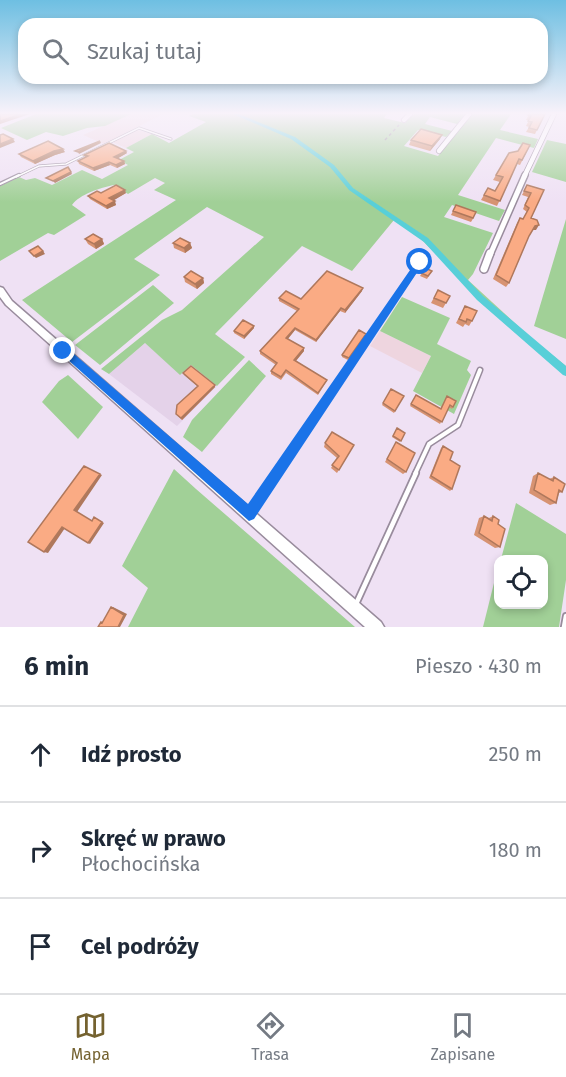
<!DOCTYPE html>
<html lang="pl">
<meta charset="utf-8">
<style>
body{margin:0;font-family:"Fira Sans",sans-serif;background:#f2f2f3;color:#1f2937}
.controls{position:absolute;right:18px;bottom:18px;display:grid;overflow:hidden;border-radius:12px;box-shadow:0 3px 9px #0003}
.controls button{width:54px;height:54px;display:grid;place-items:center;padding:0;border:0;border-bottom:2px solid #e0e1e3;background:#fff;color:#1f2937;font:30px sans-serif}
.stop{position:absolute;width:18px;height:18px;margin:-14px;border:4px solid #1a73e8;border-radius:50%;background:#fff}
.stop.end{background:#1a73e8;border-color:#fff;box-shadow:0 2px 6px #0008}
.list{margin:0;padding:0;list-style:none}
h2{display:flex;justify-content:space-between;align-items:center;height:78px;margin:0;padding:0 24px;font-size:26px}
h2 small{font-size:20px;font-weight:400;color:#747a83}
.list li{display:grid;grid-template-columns:39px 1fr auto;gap:18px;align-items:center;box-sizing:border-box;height:96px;padding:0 24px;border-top:2px solid #e0e1e3}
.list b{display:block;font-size:22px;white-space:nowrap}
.list p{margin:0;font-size:20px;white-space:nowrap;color:#747a83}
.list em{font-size:20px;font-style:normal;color:#747a83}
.icon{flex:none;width:33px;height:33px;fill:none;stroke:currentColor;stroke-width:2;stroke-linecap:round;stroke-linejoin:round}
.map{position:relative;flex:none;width:566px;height:627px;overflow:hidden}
.search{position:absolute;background:#fff;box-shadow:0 3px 9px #0003;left:18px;right:18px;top:18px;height:66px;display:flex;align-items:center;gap:15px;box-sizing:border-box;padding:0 21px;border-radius:18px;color:#747a83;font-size:22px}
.sheet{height:366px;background:#fff}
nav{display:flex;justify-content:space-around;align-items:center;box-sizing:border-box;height:84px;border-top:2px solid #e0e1e3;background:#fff;font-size:16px;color:#747a83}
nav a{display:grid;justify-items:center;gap:3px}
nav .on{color:#746230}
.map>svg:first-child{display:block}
</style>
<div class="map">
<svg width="566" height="627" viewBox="0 0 566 627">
<rect width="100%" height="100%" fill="#efe1f4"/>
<!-- built -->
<path fill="#e4d2e9" d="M145,343L180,374L191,365L217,386L177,426L109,374Z"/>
<!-- industrial -->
<path fill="#eed5df" d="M131,114H163L104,144L83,135Z
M137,130L152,134L126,148L112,142Z
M380,331L431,356L422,373L370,346Z"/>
<!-- green -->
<path fill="#a1d097" d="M36,114H131L105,126L87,128L63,136L46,132L27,140L1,128Z
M193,114H387L384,118L405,123L414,114H465L457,124L430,117L425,124L452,131L446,137L418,130L404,146L438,156L472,114H511L500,130L538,139L534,148L496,138L458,195L505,210L499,221L452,205L444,217L493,233L473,274L468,280L530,337L566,366V376L502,321L419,237L394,220L352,271L302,246L215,334L245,357L217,386L191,365L180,375L145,343L109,374L101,369L162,320L182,310L264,237L207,207L134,259L160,275L72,342L22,300L176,200L154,190L165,183L155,178L128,194L114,185C100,188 80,194 72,205L86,215L54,235L48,233L0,261V186L19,177L26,180L35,178L52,185L82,170L102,179L128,165L119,160L134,152L126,148L152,134L169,143L206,122L189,116Z
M547,140L566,144V182L532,172Z
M566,219V339L534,326Z
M153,285L174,303L100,365L75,345Z
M402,297L450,318L437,344L471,361L467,370L471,375L454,414L413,391L431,356L380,331Z
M249,360L266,376L202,452L183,437L192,420Z
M68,375L103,407L78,439L42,402L59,381Z
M174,469L196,489L355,627H128L148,588L122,566Z
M516,503L566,534V580L559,627H483L498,567V604H544V560L501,559Z"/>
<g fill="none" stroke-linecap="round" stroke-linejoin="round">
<!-- canal -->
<path fill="#58cfd8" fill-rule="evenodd" d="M233,114H239L295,137L334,165L353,188L428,238L483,296L566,366V376L563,375L477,300L424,242L349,190L330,167L291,139Z"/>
<!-- service-far4 casing -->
<g stroke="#998c9d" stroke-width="3">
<path id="service-far4" d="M16,177L39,166L66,164L139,128L171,139"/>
</g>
<!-- service-far3 casing -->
<g stroke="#998c9d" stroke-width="4.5">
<path id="service-far3" d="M0,184L19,175"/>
</g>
<!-- service-far2 casing -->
<g stroke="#998c9d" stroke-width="6">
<path id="service-far2" d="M359,352L420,262"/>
</g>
<!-- service-far1 casing -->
<g stroke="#998c9d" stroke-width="7">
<path id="service-far1" d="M276,474L360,350
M415,474L429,444L458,425L480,370"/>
</g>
<!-- service casing -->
<g stroke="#998c9d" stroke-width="8">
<path id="service" d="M250,513L277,473
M356,604L416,473
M564,627L566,616"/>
</g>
<!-- minor-far2 casing -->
<g stroke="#998c9d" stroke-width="6">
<path id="minor-far2" d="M404,120L410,114
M439,151L469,114
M524,177L554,114"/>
</g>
<!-- minor-far1 casing -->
<g stroke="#998c9d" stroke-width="8">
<path id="minor-far1" d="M490,255L525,175"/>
</g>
<!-- minor casing -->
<g stroke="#998c9d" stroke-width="10">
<path id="minor" d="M484,269L490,253"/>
</g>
<!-- secondary casing -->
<g stroke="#998c9d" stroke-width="3">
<path id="secondary" d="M0,287L3,288L12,301L381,622L384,627H365L6,305L0,297Z"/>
</g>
<!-- path -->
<path stroke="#8e8592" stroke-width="1.5" stroke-dasharray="3 3" stroke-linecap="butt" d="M385,140L399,125"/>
<!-- service-far4 -->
<use href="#service-far4" stroke="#fff" stroke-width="1.5"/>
<!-- service-far3 -->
<use href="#service-far3" stroke="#fff" stroke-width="2"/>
<!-- service-far2 -->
<use href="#service-far2" stroke="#fff" stroke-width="3"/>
<!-- service-far1 -->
<use href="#service-far1" stroke="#fff" stroke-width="4"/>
<!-- service -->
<use href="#service" stroke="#fff" stroke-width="4.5"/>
<!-- minor-far2 -->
<use href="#minor-far2" stroke="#fff" stroke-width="4.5"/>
<!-- minor-far1 -->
<use href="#minor-far1" stroke="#fff" stroke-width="5"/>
<!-- minor -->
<use href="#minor" stroke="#fff" stroke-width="7"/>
<!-- secondary -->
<use href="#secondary" fill="#fff" fill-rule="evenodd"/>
</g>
<!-- wall -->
<path fill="#d79372" d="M529,114H545L535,134L526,132L529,127L526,126L529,120H526Z
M440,139L430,151L409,145L411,140Z
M530,145L520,165L517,164L497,206L481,200L488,188L495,191L500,182L493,180L496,175L518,151Z
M65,152L55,155L35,164L21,157L19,154Z
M127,153L118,158L124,161L125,164L117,168L110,165L94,171L79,164L78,161L86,158L84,155Z
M527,185L544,190L531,218L536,230H532L529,236L509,283L506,287L493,279L517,223L520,218L523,219L527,212L523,209L528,197L522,195Z
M126,193L113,200L116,205L107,209L90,199L88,196Z
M453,211L474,217L471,222L451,215Z
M85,239H102L104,244L96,249L88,244Z
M173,243H190L192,248L185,253L174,248Z
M425,268L432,271L427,279L420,276Z
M184,277L203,278L204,283L197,289L185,282Z
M438,290L450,296L443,308L431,303Z
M362,291L345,313L340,311L316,342L295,330L288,339L304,348V351L296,361L327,380L326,382L318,395L286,373L281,380L271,374V371L276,365L260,354V351L297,311L279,301V298L301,299Z
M465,306L472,321L469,326L465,324L463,327L456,323Z
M254,326V328L244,339L234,333V331Z
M365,336L348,360L342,357V355Z
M183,373L215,385V387L182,420L176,414L197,386L184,375Z
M391,389L404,396L394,413L382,405Z
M416,395L440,409L447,396L453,407L452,409L449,407L440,424L410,406Z
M397,428L405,433L400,442L392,437Z
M396,442L406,472L403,474L385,462Z
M325,443L354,445L337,473L331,468L337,458L324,447Z
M443,446L452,489L450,491L429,478L441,448Z
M538,473L549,479L554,477L562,492L559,493L556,503L550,505L529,493L533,476Z
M484,516L489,518L493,516L498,524L500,547L495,548L474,535L479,518Z"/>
<!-- shaded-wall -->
<path fill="#af785c" d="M21,114H30L0,124V121Z
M442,135L440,139L430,151L432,146Z
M13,139L15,142L0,148V144Z
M100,141L101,143L79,154L78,152Z
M63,149L65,152L55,155L35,164L33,161L54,151Z
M126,151L127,153L115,160L114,157Z
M124,161L125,164L117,168L116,165Z
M109,162L110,165L94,171L93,168Z
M71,172L72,174L55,183L53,181Z
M125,190L126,193L111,202L109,198Z
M115,201L116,205L107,209L106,206Z
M539,225L536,230H532L535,226Z
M102,239L104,244L96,249L94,244Z
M190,243L192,248L185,253L184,248Z
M43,251L45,254L36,258L34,256Z
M203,278L204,283L197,289L195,284Z
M363,288L362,291L345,313V310Z
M341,308L340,311L316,342V340Z
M254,326V328L244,339V336Z
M295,328V330L286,341V338Z
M304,348V351L294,363V360Z
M215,385V387L182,420L181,418Z
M100,474L102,475L77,512L74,510Z
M94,517L104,523L90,544L88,543Z
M62,527L65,528L48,553L44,552Z
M111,607H113L127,614L120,627H118Z"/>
<!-- building -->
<path fill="#faab84" stroke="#af785c" stroke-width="1.5" d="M0,114H21L0,121Z
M529,114H545L537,130L529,128L532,122L528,121L531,116L528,115Z
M421,129L442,135L432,146L411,140Z
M3,134L13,139L0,144V135Z
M48,141L63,149L54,151L33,161L19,154Z
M100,141L78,152L75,151Z
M109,143L126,151L114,157L124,161L116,165L109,162L93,168L78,161L88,156L84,155Z
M523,143L530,145L522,160L519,159L500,201L484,195L488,188L495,191L503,177L496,175L509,153L518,151Z
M68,167L71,172L53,181L46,178Z
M116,185L125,190L109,198L115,201L106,206L88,196L97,191L101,193Z
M527,185L544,190L531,218L537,220L539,225L535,226L529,236L509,283L496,275L520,218L523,219L529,208L525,205L531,193L524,191Z
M456,205L476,212L473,218L453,211Z
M93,234L102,239L94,244L85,239Z
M180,238L190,243L184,248L173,243Z
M38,246L43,251L34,256L29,251Z
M425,268L432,271L428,276L421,273Z
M191,271L203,278L195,284L184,277Z
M327,271L363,288L345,310L341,308L316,340L295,328L286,338L304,348L294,360L327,380L318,393L286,370L281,377L271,371L277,363L260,351L299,309L279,298L286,291L301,299Z
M438,290L450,296L446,303L434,298Z
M465,306L477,311L472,321L467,319L466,322L459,319Z
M243,320L254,326L244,336L234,331Z
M359,330L366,334L349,358L342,355Z
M191,366L215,385L181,418L176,414L177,405L198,386L183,373Z
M391,389L404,396L395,411L383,403Z
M416,395L441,409L447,396L456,401L453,407L450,405L442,422L411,404Z
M397,428L405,433L401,441L393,436Z
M332,432L354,445L339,470L332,465L339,456L325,443Z
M396,442L415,453L406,472L387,459Z
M443,446L453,452L450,460L460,466L452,489L431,476Z
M84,466L100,474L74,510L92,521L94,517L102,522L88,543L62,527L44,552L28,542Z
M538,473L553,481L554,477L565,484L562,492L559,490L556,503L534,490Z
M484,516L492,521L493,516L499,520L498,524L505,529L500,547L479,533Z
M111,607L124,615L118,627H98L101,622L102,623Z"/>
<!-- sky -->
<linearGradient id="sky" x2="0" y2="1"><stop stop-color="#6ebfe2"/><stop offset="0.56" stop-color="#f8f2fa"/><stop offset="1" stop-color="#f8f2fa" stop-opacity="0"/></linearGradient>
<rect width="566" height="202" fill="url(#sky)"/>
<!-- route -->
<path fill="#1a73e8" d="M417,260L424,262L254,519L249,521L58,351L59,348H67L248,504Z"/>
</svg>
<div class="controls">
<button><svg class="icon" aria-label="locate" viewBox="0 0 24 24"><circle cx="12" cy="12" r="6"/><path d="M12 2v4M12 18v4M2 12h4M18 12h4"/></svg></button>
</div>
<div class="stop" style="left:420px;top:262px"></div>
<div class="stop end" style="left:63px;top:351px"></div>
<div class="search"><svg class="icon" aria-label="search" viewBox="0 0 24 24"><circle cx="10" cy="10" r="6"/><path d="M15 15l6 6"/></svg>Szukaj tutaj</div>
</div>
<section class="sheet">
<h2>6 min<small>Pieszo · 430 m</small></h2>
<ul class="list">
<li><svg class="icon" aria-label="ahead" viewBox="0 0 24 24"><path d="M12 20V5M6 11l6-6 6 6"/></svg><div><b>Idź prosto</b></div><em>250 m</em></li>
<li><svg class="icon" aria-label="right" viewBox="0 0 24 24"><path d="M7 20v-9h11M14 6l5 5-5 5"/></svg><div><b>Skręć w prawo</b><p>Płochocińska</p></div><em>180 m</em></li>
<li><svg class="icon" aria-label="arrive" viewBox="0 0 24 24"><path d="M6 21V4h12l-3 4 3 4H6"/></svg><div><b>Cel podróży</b></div></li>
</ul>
</section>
<nav>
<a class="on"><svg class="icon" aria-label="map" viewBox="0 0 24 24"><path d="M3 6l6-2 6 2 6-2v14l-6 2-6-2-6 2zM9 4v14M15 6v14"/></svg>Mapa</a>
<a><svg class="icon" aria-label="directions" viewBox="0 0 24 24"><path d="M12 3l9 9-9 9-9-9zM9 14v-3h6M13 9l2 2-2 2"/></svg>Trasa</a>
<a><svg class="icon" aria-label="saved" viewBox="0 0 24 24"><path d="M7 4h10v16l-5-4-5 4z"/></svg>Zapisane</a>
</nav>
